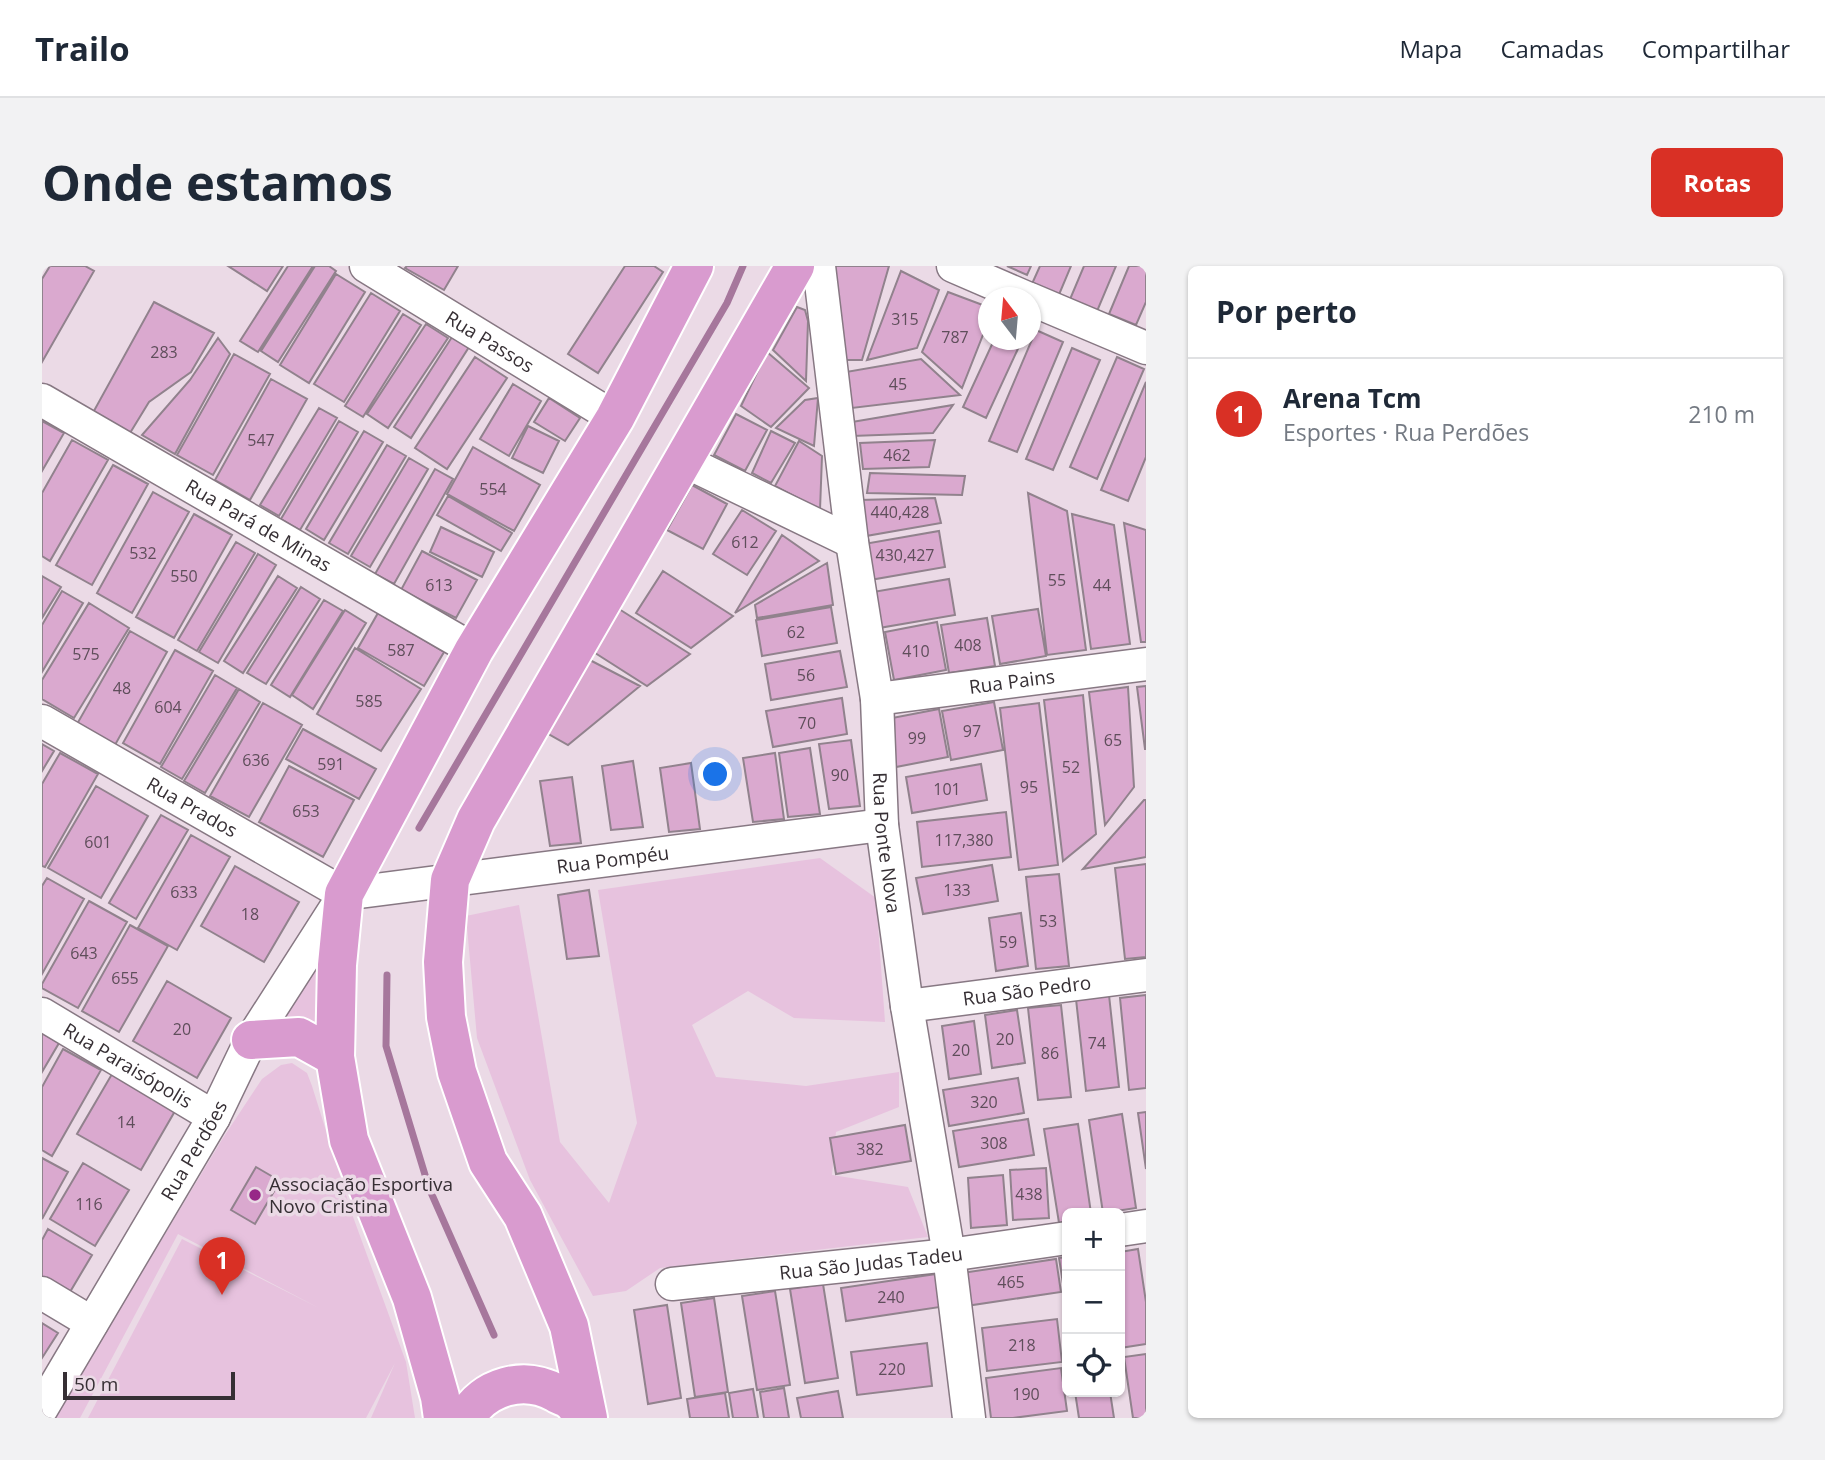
<!DOCTYPE html>
<html lang="pt">
<meta charset="utf-8">
<style>
body{margin:0;font-family:"Open Sans",sans-serif;background:#f2f2f3;color:#1f2937}
.controls{position:absolute;right:21px;bottom:21px;display:grid;overflow:hidden;border-radius:10px;box-shadow:0 2px 5px #0004}
.controls button{width:63px;height:63px;display:grid;place-items:center;padding:0;border:0;border-bottom:2px solid #e0e1e3;background:#fff;color:#1f2937;font:35px sans-serif}
.compass{position:absolute;left:936px;top:21px;width:63px;height:63px;border-radius:50%;background:#fff;box-shadow:0 2px 5px #0004;rotate:344deg}
.scale{position:absolute;left:21px;bottom:18px;width:172px;box-sizing:border-box;padding-left:7px;border:4px solid #362f34;border-top:0;font-size:19px;line-height:24px;white-space:nowrap;color:#362f34;-webkit-text-stroke:5px #ebdae6;paint-order:stroke}
.you{position:absolute;left:674px;top:509px;width:24px;height:24px;margin:-18px;border:5px solid #fff;border-radius:50%;background:#1a73e8;box-shadow:0 0 0 10px #1a73e833}
.badge{display:grid;place-items:center;width:46px;height:46px;border-radius:50%;background:#d93025;color:#fff;font-size:23px;font-weight:700}
.pin{position:absolute;translate:-50% -58px;filter:drop-shadow(0 2px 4px #0008)}
.pin::after{content:'';position:absolute;top:37px;width:24px;height:21px;background:inherit;clip-path:polygon(0 0,100% 0,50% 100%)}
.list{margin:0;padding:0;list-style:none}
h2{display:flex;justify-content:space-between;align-items:center;height:91px;margin:0;padding:0 28px;font-size:30px}
h2 small{font-size:23px;font-weight:400;color:#747a83}
.list li{display:grid;grid-template-columns:46px 1fr auto;gap:21px;align-items:center;box-sizing:border-box;height:112px;padding:0 28px;border-top:2px solid #e0e1e3}
.list b{display:block;font-size:26px;white-space:nowrap}
.list p{margin:0;font-size:23px;white-space:nowrap;color:#747a83}
.list em{font-size:23px;font-style:normal;color:#747a83}
.icon{flex:none;width:38px;height:38px;fill:none;stroke:currentColor;stroke-width:2;stroke-linecap:round;stroke-linejoin:round}
.map{position:relative;flex:none;width:1104px;height:1152px;overflow:hidden;border-radius:10px}
header{display:flex;align-items:center;gap:42px;box-sizing:border-box;height:98px;padding:0 35px;background:#fff;border-bottom:2px solid #e0e1e3}
header strong{font-size:33px}
nav{display:flex;gap:38px;margin-inline-start:auto;font-size:24px}
.intro{display:flex;align-items:center;justify-content:space-between;box-sizing:border-box;height:168px;padding:0 42px}
h1{margin:0;font-size:49px}
.button{padding:18px 32px;border-radius:10px;background:#d93025;color:#fff;font-size:24px;font-weight:700}
main{display:flex;gap:42px;padding:0 42px}
aside{flex:1;background:#fff;border-radius:10px;box-shadow:0 2px 5px #0004}
.map>svg:first-child{display:block}
</style>
<header>
<strong>Trailo</strong>
<nav><a>Mapa</a><a>Camadas</a><a>Compartilhar</a></nav>
</header>
<div class="intro"><h1>Onde estamos</h1><a class="button">Rotas</a></div>
<main>
<div class="map">
<svg width="1104" height="1152" viewBox="0 0 1104 1152">
<rect width="100%" height="100%" fill="#ebdae6"/>
<!-- green -->
<path fill="#e7c2de" d="M778,592L834,632L843,756L752,752L706,725L650,759L674,811L764,820L857,806V841L794,866L790,909L866,921L886,971L618,1002L584,1025L551,1030L488,914L435,772L424,650L477,639L518,876L567,937L595,857L556,624Z
M290,663L280,769L239,756Z
M250,797L265,807L270,820L310,948L364,1096L373,1152H329L353,1097L324,1152H46L140,973L277,1042L136,968L38,1152H12L181,872L220,813L239,799Z"/>
<g fill="none" stroke-linecap="round" stroke-linejoin="round">
<!-- stream -->
<path stroke="#a6779c" stroke-width="7" d="M377,562L685,37L701,0
M345,709L344,780L387,922L452,1069"/>
</g>
<!-- building -->
<path fill="#daa9cf" stroke="#91828d" stroke-width="2" d="M8,0H43L52,5L0,96V13Z
M186,0H241L225,25Z
M246,0H271L216,86L198,75Z
M273,0H287L294,5L236,96L219,85Z
M365,0H416L402,24L363,2Z
M583,0H612L621,6L556,107L526,88Z
M791,0H847L820,94H802Z
M965,0H989L985,9Z
M998,0H1029L1016,31L989,20Z
M1042,0H1074L1053,50L1026,38Z
M1087,0H1104V36L1094,59L1067,48Z
M859,5L897,24L875,82L825,94Z
M294,8L323,26L267,117L238,99Z
M906,26L946,41V56L920,122L880,86Z
M329,27L358,45L302,136L272,118Z
M112,36L172,67L149,106L107,136L85,172L48,152Z
M755,41L763,44L766,55L764,115L731,84Z
M361,48L379,59L321,151L303,140Z
M384,58L406,72L346,162L325,148Z
M994,64L1021,76L975,186L947,175Z
M410,71L427,81L369,172L352,161Z
M176,72L188,88L133,188L100,169L148,114Z
M952,74H980L944,152L921,141Z
M1030,82L1058,94L1011,204L984,193Z
M725,86L767,122L729,161L699,140Z
M192,88L228,108L171,209L135,189Z
M433,91L465,112L405,203L373,182Z
M1075,91L1102,103L1055,213L1028,201Z
M879,93L918,129L810,142L804,106Z
M229,113L265,133L208,234L173,214Z
M1104,116V191L1086,235L1059,224Z
M471,118L499,135L467,190L438,173Z
M507,132L538,152L523,175L492,156Z
M776,132L772,180L734,162L763,134Z
M911,139L891,167L810,170L804,157Z
M277,142L295,152L237,250L218,239Z
M694,148L725,164L703,205L672,189Z
M0,155L22,167L0,205Z
M297,155L316,166L258,264L239,253Z
M486,160L517,175L501,207L470,192Z
M322,165L341,176L282,274L264,263Z
M729,165L753,177L729,217L710,207Z
M30,174L66,194L8,295L0,290V227Z
M893,174L887,201L821,203L818,177Z
M757,175L780,190L778,244L733,220Z
M345,179L364,190L306,288L287,277Z
M431,181L498,219L472,265L405,228Z
M367,192L386,203L328,301L309,290Z
M71,199L106,218L50,319L14,299Z
M393,203L411,213L352,318L333,308Z
M828,207L923,210L920,229L825,227Z
M650,219L685,238L661,283L625,264Z
M111,226L147,246L90,347L55,327Z
M986,227L1025,245L1044,384L1005,389Z
M406,230L470,267L459,285L395,249Z
M893,232L899,257L824,270L818,234Z
M700,244L734,265L705,309L671,288Z
M152,248L190,269L132,372L94,351Z
M1030,248L1072,259L1088,378L1049,383Z
M1082,257L1104,264V376H1099Z
M399,261L452,286L440,311L388,286Z
M897,265L903,301L828,314L822,278Z
M740,269L777,295L693,347Z
M194,276L213,287L155,385L136,374Z
M380,285L435,314L414,352L359,324Z
M216,288L234,299L176,397L157,386Z
M785,297L791,339L715,352L713,339Z
M621,305L691,350L649,382L594,347Z
M0,310L19,321L0,352Z
M236,310L255,322L201,407L182,395Z
M907,313L913,349L837,362L831,326Z
M259,321L278,333L224,418L205,407Z
M20,325L41,337L0,406V359Z
M282,334L301,345L248,431L229,419Z
M47,337L87,362L32,452L0,433V414Z
M789,341L795,377L720,390L714,354Z
M577,343L648,388L605,420L550,385Z
M996,343L1004,390L958,398L950,350Z
M303,344L324,357L271,443L250,429Z
M336,347L402,386L382,420L316,382Z
M945,352L953,400L907,407L899,359Z
M895,356L904,404L852,414L843,366Z
M88,365L125,386L73,479L35,458Z
M313,382L379,423L339,485L275,448Z
M133,384L171,405L118,498L81,477Z
M798,385L805,421L729,434L723,398Z
M542,391L598,420L526,479L503,466Z
M173,409L195,422L140,513L119,501Z
M1104,420V483H1103L1095,421Z
M1086,421L1092,521L1063,559L1047,426Z
M197,423L218,436L163,527L142,515Z
M1041,429L1054,568L1021,595L1002,434Z
M800,432L805,468L731,481L724,445Z
M952,436L961,484L909,494L900,445Z
M221,437L260,459L207,551L168,530Z
M997,437L1016,599L977,604L958,442Z
M897,443L906,491L854,501L845,453Z
M261,463L334,503L317,533L244,493Z
M809,474L818,540L787,543L777,478Z
M0,478L12,485L0,505Z
M768,482L778,548L746,551L737,487Z
M18,487L56,508L3,601L0,600V518Z
M733,487L742,553L711,556L701,492Z
M591,495L601,561L569,564L560,500Z
M649,497L658,563L627,566L618,502Z
M939,498L945,534L870,547L864,511Z
M247,500L312,534L281,591L217,556Z
M530,511L539,577L508,580L498,515Z
M54,520L106,550L59,632L6,602Z
M1102,534H1104V591L1041,603Z
M964,546L969,591L880,601L875,556Z
M119,549L146,564L94,653L67,637Z
M149,569L188,591L135,684L96,662Z
M1104,598V691L1083,693L1073,602Z
M950,599L956,635L881,648L874,612Z
M193,600L257,636L222,696L159,660Z
M1017,608L1027,700L994,703L984,611Z
M5,612L42,633L0,708V620Z
M547,624L557,690L525,693L516,629Z
M47,635L85,656L36,742L0,722V718Z
M979,647L986,700L954,705L947,652Z
M88,659L126,680L77,766L40,745Z
M125,715L189,752L155,812L91,775Z
M1067,729L1077,821L1044,825L1034,733Z
M1104,729V822L1087,824L1078,732Z
M1019,739L1029,831L996,834L986,742Z
M975,744L983,797L950,802L943,749Z
M932,755L939,808L907,813L900,760Z
M0,767L17,777L0,806Z
M21,783L59,804L10,890L0,884V821Z
M70,808L133,845L99,904L35,868Z
M976,812L982,847L907,860L901,824Z
M1104,846V903L1096,847Z
M1080,848L1094,942L1061,947L1047,854Z
M986,853L992,889L917,901L911,865Z
M1036,858L1049,947H1025V956L1017,957L1002,863Z
M863,859L869,895L794,908L788,872Z
M0,892L26,906L0,953Z
M41,897L87,924L53,980L8,953Z
M214,901L238,915L213,958L189,944Z
M1004,902L1007,952L971,954L968,904Z
M961,909L965,959L929,962L926,912Z
M6,963L50,989L25,1031L0,1015V974Z
M1096,983L1104,1036V1078L1078,1082V986Z
M1025,991V1043L1017,992Z
M1014,993L1019,1026L924,1040L920,1007Z
M894,1008L898,1041L804,1055L799,1022Z
M781,1018L796,1112L763,1117L748,1023Z
M733,1025L748,1119L715,1124L700,1030Z
M672,1032L686,1126L653,1131L639,1037Z
M625,1039L639,1132L606,1138L592,1044Z
M1015,1053L1020,1096L945,1105L940,1062Z
M0,1057L16,1067L0,1092Z
M885,1077L890,1120L815,1129L809,1086Z
M1104,1088V1152H1091L1082,1091Z
M1019,1102L1025,1145L971,1152H949L944,1112Z
M742,1122L747,1152H722L718,1126Z
M711,1123L716,1152H691L687,1127Z
M796,1125L801,1152H759L755,1132Z
M1033,1126H1068L1072,1152H1037Z
M683,1127L687,1152H648L645,1133Z"/>
<g fill="none" stroke-linecap="round" stroke-linejoin="round">
<!-- minor casing -->
<g stroke="#877883" stroke-width="35">
<g id="minor">
<path id="s1" d="M324,0L573,152"/>
<path id="s2" d="M777,0L810,276L835,433L840,559L865,740L907,989L927,1152"/>
<path d="M911,0L985,32"/>
<path d="M988,33L1104,82"/>
<path id="s3" d="M0,134L432,384"/>
<path d="M642,195L810,276"/>
<path id="s4" d="M835,433L1104,398"/>
<path id="s5" d="M0,455L302,628"/>
<path id="s6" d="M302,628L840,559"/>
<path id="s7" d="M865,740L1104,709"/>
<path id="s8" d="M0,748L172,851"/>
<path d="M1078,964L1104,960"/>
<path id="s9" d="M630,1018L907,989L1025,972"/>
<path d="M0,1027L50,1057"/>
<path id="s10" d="M0,1142L172,851L209,774L302,629"/>
</g>
</g>
<!-- major casing -->
<g stroke="#fff" stroke-width="42">
<path id="major" d="M209,774L257,771L293,791
M401,1152L398,1131L370,1032L307,874L293,791L295,699L302,628L432,384L573,152L652,0
M424,1152C442,1120 482,1109 514,1127C518,1130 525,1131 529,1135C534,1139 538,1147 542,1152
M546,1152L527,1060L481,950L446,896L415,806L404,751L401,696L408,614L434,554L753,0"/>
</g>
<!-- minor -->
<use href="#minor" stroke="#fff" stroke-width="32"/>
<!-- major -->
<use href="#major" stroke="#d99bcf" stroke-width="38"/>
</g>
<!-- markers -->
<circle fill="#972787" stroke="#ebdae6" stroke-width="2.5" cx="213" cy="929" r="7"/>
<g text-anchor="middle" dominant-baseline="central" stroke-width="7" stroke-linejoin="round" paint-order="stroke">
<!-- number labels -->
<g font-size="16" fill="#5f4e5b">
<text x="863" y="53">315</text>
<text x="913" y="71">787</text>
<text x="122" y="86">283</text>
<text x="856" y="118">45</text>
<text x="219" y="174">547</text>
<text x="855" y="189">462</text>
<text x="451" y="223">554</text>
<text x="858" y="246">440,428</text>
<text x="703" y="276">612</text>
<text x="101" y="287">532</text>
<text x="863" y="289">430,427</text>
<text x="142" y="310">550</text>
<text x="1015" y="314">55</text>
<text x="397" y="319">613</text>
<text x="1060" y="319">44</text>
<text x="754" y="366">62</text>
<text x="926" y="379">408</text>
<text x="359" y="384">587</text>
<text x="874" y="385">410</text>
<text x="44" y="388">575</text>
<text x="764" y="409">56</text>
<text x="80" y="422">48</text>
<text x="327" y="435">585</text>
<text x="126" y="441">604</text>
<text x="765" y="457">70</text>
<text x="930" y="465">97</text>
<text x="875" y="472">99</text>
<text x="1071" y="474">65</text>
<text x="214" y="494">636</text>
<text x="289" y="498">591</text>
<text x="1029" y="501">52</text>
<text x="798" y="509">90</text>
<text x="987" y="521">95</text>
<text x="905" y="523">101</text>
<text x="264" y="545">653</text>
<text x="922" y="574">117,380</text>
<text x="56" y="576">601</text>
<text x="915" y="624">133</text>
<text x="142" y="626">633</text>
<text x="208" y="648">18</text>
<text x="1006" y="655">53</text>
<text x="966" y="676">59</text>
<text x="42" y="687">643</text>
<text x="83" y="712">655</text>
<text x="140" y="763">20</text>
<text x="963" y="773">20</text>
<text x="1055" y="777">74</text>
<text x="919" y="784">20</text>
<text x="1008" y="787">86</text>
<text x="942" y="836">320</text>
<text x="84" y="856">14</text>
<text x="952" y="877">308</text>
<text x="828" y="883">382</text>
<text x="987" y="928">438</text>
<text x="47" y="938">116</text>
<text x="969" y="1016">465</text>
<text x="849" y="1031">240</text>
<text x="980" y="1079">218</text>
<text x="850" y="1103">220</text>
<text x="984" y="1128">190</text>
</g>
<!-- street labels -->
<g font-size="19" fill="#362f34" stroke="#ebdae6">
<text stroke="none"><textPath href="#s1" startOffset="145">Rua Passos</textPath></text>
<text stroke="none"><textPath href="#s3" startOffset="250">Rua Pará de Minas</textPath></text>
<text stroke="none"><textPath href="#s4" startOffset="136">Rua Pains</textPath></text>
<text stroke="none"><textPath href="#s5" startOffset="173">Rua Prados</textPath></text>
<text stroke="none"><textPath href="#s2" startOffset="581">Rua Ponte Nova</textPath></text>
<text stroke="none"><textPath href="#s6" startOffset="271">Rua Pompéu</textPath></text>
<text stroke="none"><textPath href="#s7" startOffset="121">Rua São Pedro</textPath></text>
<text stroke="none"><textPath href="#s8" startOffset="100">Rua Paraisópolis</textPath></text>
<text stroke="none"><textPath href="#s10" startOffset="299">Rua Perdões</textPath></text>
<text stroke="none"><textPath href="#s9" startOffset="200">Rua São Judas Tadeu</textPath></text>
</g>
<!-- poi labels -->
<g font-size="19" fill="#362f34" stroke="#ebdae6" text-anchor="start">
<text x="227" y="918">Associação Esportiva<tspan x="227" dy="22">Novo Cristina</tspan></text>
</g>
</g>
</svg>
<div class="controls">
<button>+</button>
<button>−</button>
<button><svg class="icon" aria-label="locate" viewBox="0 0 24 24"><circle cx="12" cy="12" r="6"/><path d="M12 2v4M12 18v4M2 12h4M18 12h4"/></svg></button>
</div>
<svg class="compass" viewBox="-18 -18 36 36"><path d="M0-13l5 13h-10z" fill="#e53935"/><path d="M0 13l5-13h-10z" fill="#747a83"/></svg>
<div class="scale">50 m</div>
<div class="you"></div>
<div class="pin badge" style="left:180px;top:1029px">1</div>
</div>
<aside>
<h2>Por perto<small></small></h2>
<ul class="list">
<li><span class="badge">1</span><div><b>Arena Tcm</b><p>Esportes · Rua Perdões</p></div><em>210 m</em></li>
</ul>
</aside>
</main>
